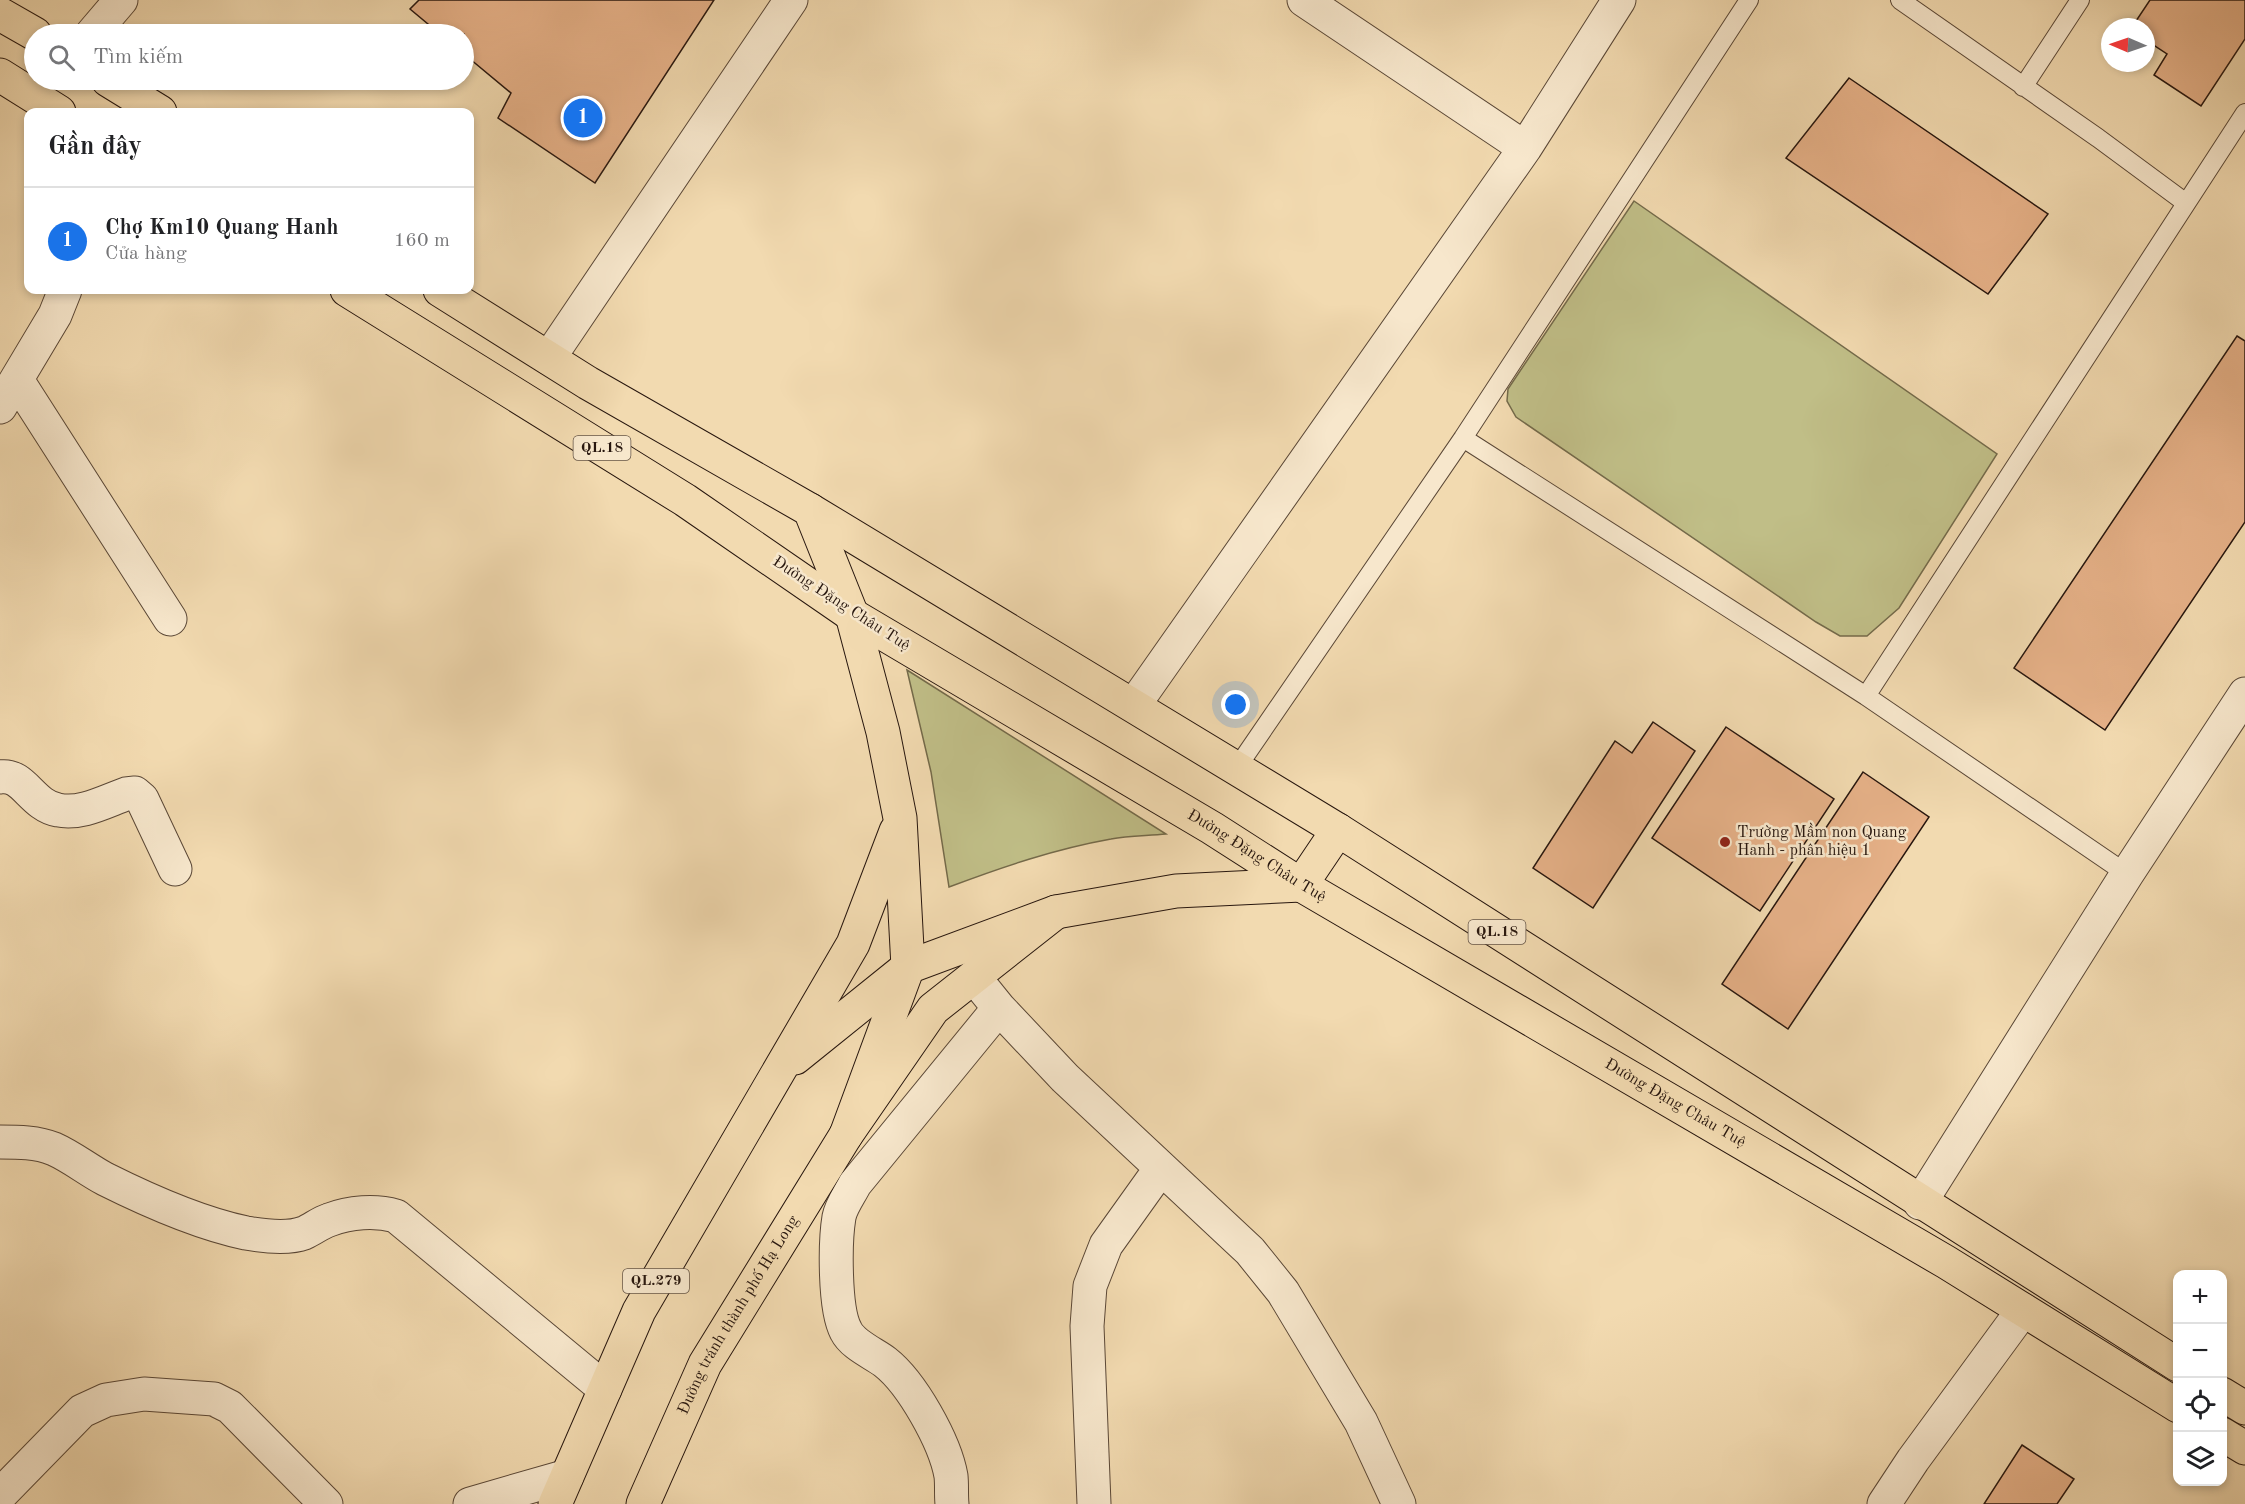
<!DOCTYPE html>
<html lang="vi">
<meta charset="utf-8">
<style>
body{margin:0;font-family:"Old Standard TT",serif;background:#f2f2f2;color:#202124}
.controls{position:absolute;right:18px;bottom:18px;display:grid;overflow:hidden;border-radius:12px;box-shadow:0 3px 9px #0003}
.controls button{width:54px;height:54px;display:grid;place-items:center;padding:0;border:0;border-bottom:2px solid #e0e0e0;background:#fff;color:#202124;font:30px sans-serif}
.compass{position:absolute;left:2101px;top:18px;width:54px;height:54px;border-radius:50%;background:#fff;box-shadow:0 3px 9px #0003;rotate:272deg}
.you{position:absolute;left:1236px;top:705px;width:21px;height:21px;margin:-15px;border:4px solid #fff;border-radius:50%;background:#1a73e8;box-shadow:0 0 0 9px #1a73e833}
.badge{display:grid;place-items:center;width:39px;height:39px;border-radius:50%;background:#1a73e8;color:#fff;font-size:20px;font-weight:700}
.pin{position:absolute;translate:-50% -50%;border:3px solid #fff;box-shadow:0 2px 6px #0006}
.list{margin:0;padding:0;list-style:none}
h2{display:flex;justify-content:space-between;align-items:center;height:78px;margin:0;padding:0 24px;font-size:26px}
h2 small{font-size:20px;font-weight:400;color:#757577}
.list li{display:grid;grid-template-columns:39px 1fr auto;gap:18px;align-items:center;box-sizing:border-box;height:108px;padding:0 24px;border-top:2px solid #e0e0e0}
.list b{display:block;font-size:22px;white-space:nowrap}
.list p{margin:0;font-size:20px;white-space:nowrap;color:#757577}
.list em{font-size:20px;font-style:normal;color:#757577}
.icon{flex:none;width:33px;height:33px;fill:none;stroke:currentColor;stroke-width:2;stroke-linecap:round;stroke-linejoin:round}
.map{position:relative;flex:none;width:2245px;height:1504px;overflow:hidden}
.search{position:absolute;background:#fff;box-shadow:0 3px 9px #0003;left:24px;top:24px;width:450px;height:66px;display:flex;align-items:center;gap:15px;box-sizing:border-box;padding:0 21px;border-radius:33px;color:#757577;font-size:22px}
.panel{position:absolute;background:#fff;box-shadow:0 3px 9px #0003;left:24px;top:108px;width:450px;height:186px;border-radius:12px}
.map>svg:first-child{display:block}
</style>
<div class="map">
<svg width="2245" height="1504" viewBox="0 0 2245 1504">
<rect width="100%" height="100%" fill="#f2dab0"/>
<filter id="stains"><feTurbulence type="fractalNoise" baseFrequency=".00333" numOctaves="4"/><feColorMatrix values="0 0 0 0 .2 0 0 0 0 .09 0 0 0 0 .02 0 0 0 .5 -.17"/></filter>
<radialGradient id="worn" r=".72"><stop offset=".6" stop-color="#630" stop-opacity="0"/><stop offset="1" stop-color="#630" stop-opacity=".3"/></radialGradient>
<!-- green -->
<path fill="#c0be87" stroke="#746a4a" stroke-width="1.5" d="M1634,201L1997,454L1899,608L1867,636H1840L1816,622L1516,417L1507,401L1508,389Z
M907,670L1166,834C1148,836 1129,835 1111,839C1055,849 1002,867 949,887L931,772Z"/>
<!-- building -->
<path fill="#e6b188" stroke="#27160e" stroke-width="1.5" d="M419,0H714L595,183L498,118L511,93L464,54V34H440L410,9Z
M2150,0H2245V39L2201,106L2154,75L2167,54L2146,40V27H2132Z
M1849,78L2048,214L1988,294L1786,158Z
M2237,336L2245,341V522L2105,730L2014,668Z
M1653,722L1695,751L1593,908L1533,868L1615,741L1632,753Z
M1726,727L1834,799L1760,911L1652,838Z
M1863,772L1929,817L1788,1029L1722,984Z
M2022,1445L2074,1479L2057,1504H1984Z"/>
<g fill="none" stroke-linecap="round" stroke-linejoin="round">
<!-- service casing -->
<g stroke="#5a4736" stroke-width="20">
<path id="service" d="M1900,0L2098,138L2186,203
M2023,87L2080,0
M1463,438L1866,696L2127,874
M1866,696L2245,113
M1236,769L1463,438L1749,0"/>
</g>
<!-- minor casing -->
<g stroke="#5a4736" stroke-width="35">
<path id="minor" d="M1304,0L1525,148
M92,34L121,0
M549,358L791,0
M17,380L170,619
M0,407L55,315L65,290
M1134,705L1525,148L1619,0
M0,777C24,773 31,805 58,810C81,815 106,801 126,794L135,793L142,799L175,869
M974,977L999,1008L1065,1078L1250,1251L1283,1292L1361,1422L1399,1504
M0,1142C18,1142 37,1142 54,1149C72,1157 88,1170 105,1179C149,1201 198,1223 246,1233C263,1236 288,1239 304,1233C313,1229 320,1223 329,1220C350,1212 375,1210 396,1216L605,1389
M1920,1203L2127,874L2245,694
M0,1495L82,1411L106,1400L144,1394L214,1399L230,1407L326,1504
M470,1504L567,1476
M952,1504C951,1495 952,1485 951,1476C945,1442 912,1383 885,1362C873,1353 853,1345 846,1331C834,1309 835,1241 839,1217C841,1206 850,1194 855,1184L999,1008
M1094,1504L1087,1326L1090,1286L1106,1245L1161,1168
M1884,1504L1913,1460L2023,1310"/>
</g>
<!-- primary casing -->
<g stroke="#27160e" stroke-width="35">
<g id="primary">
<path d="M810,510L1338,830L2178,1365"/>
<path id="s1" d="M852,615L1212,828L1301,885L1946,1262L2178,1406"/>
<path d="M2222,1394L2245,1408"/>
<path d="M2222,1434L2245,1448"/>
</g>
</g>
<!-- trunk casing -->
<g stroke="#27160e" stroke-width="35">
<g id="trunk">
<path d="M0,14L35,34"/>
<path d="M0,75L59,112"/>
<path d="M108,80L160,112"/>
<path d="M347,290L685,500L852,615"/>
<path d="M440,290L588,383L810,510L852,615L883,732L900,818L908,967L846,1135"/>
<path d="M795,1058L908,967L1056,912L1176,891L1301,885L1338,830"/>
<path d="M555,1504L639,1311L853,944L896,831"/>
<path id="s2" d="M643,1504L705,1364L846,1135L933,1009L1056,912"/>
</g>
</g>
<!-- service -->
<use href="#service" stroke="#f7e7cc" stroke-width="18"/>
<!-- minor -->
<use href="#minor" stroke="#f7e7cc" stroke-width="33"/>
<!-- primary -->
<use href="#primary" stroke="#f2dab0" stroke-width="33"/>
<!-- trunk -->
<use href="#trunk" stroke="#f2dab0" stroke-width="33"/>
</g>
<!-- markers -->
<circle fill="#8f2418" stroke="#f7e7cc" stroke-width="2" cx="1725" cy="842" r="6"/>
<g text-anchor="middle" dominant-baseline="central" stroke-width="5" stroke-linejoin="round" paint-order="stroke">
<!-- shield labels -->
<g fill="#f7e7cc" stroke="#655547" stroke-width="1.5">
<rect x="573.5" y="436" width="57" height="24" rx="4.5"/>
<rect x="1468.5" y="920" width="57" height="24" rx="4.5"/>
<rect x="623" y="1269" width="66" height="24" rx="4.5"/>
</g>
<g font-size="15" font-weight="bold" fill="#27160e">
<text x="602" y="448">QL.18</text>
<text x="1497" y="932">QL.18</text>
<text x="656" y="1281">QL.279</text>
</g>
<!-- street labels -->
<g font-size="16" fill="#27160e" stroke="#f7e7cc">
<text transform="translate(841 604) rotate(33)">Đường Đặng Châu Tuệ</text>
<text stroke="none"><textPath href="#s1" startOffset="471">Đường Đặng Châu Tuệ</textPath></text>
<text stroke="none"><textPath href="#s1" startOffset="957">Đường Đặng Châu Tuệ</textPath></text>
<text stroke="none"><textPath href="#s2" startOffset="212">Đường tránh thành phố Hạ Long</textPath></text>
</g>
<!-- poi labels -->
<g font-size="16" fill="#27160e" stroke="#f7e7cc" text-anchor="start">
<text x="1737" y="833">Trường Mầm non Quang<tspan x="1737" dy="18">Hanh - phân hiệu 1</tspan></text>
</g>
</g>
<rect width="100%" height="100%" filter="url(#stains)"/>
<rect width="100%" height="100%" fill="url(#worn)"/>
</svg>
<div class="controls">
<button>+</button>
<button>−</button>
<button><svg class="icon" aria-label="locate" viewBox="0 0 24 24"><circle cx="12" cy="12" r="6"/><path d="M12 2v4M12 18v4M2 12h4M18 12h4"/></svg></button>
<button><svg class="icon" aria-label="layers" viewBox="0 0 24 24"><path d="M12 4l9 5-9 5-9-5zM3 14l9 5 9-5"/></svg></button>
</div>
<svg class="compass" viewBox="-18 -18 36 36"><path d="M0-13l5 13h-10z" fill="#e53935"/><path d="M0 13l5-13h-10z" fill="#757577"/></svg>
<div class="you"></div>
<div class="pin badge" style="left:583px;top:118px">1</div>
<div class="search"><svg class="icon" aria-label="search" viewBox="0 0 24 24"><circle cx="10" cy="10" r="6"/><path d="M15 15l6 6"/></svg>Tìm kiếm</div>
<section class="panel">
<h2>Gần đây<small></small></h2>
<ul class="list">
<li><span class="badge">1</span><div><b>Chợ Km10 Quang Hanh</b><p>Cửa hàng</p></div><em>160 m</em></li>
</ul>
</section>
</div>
